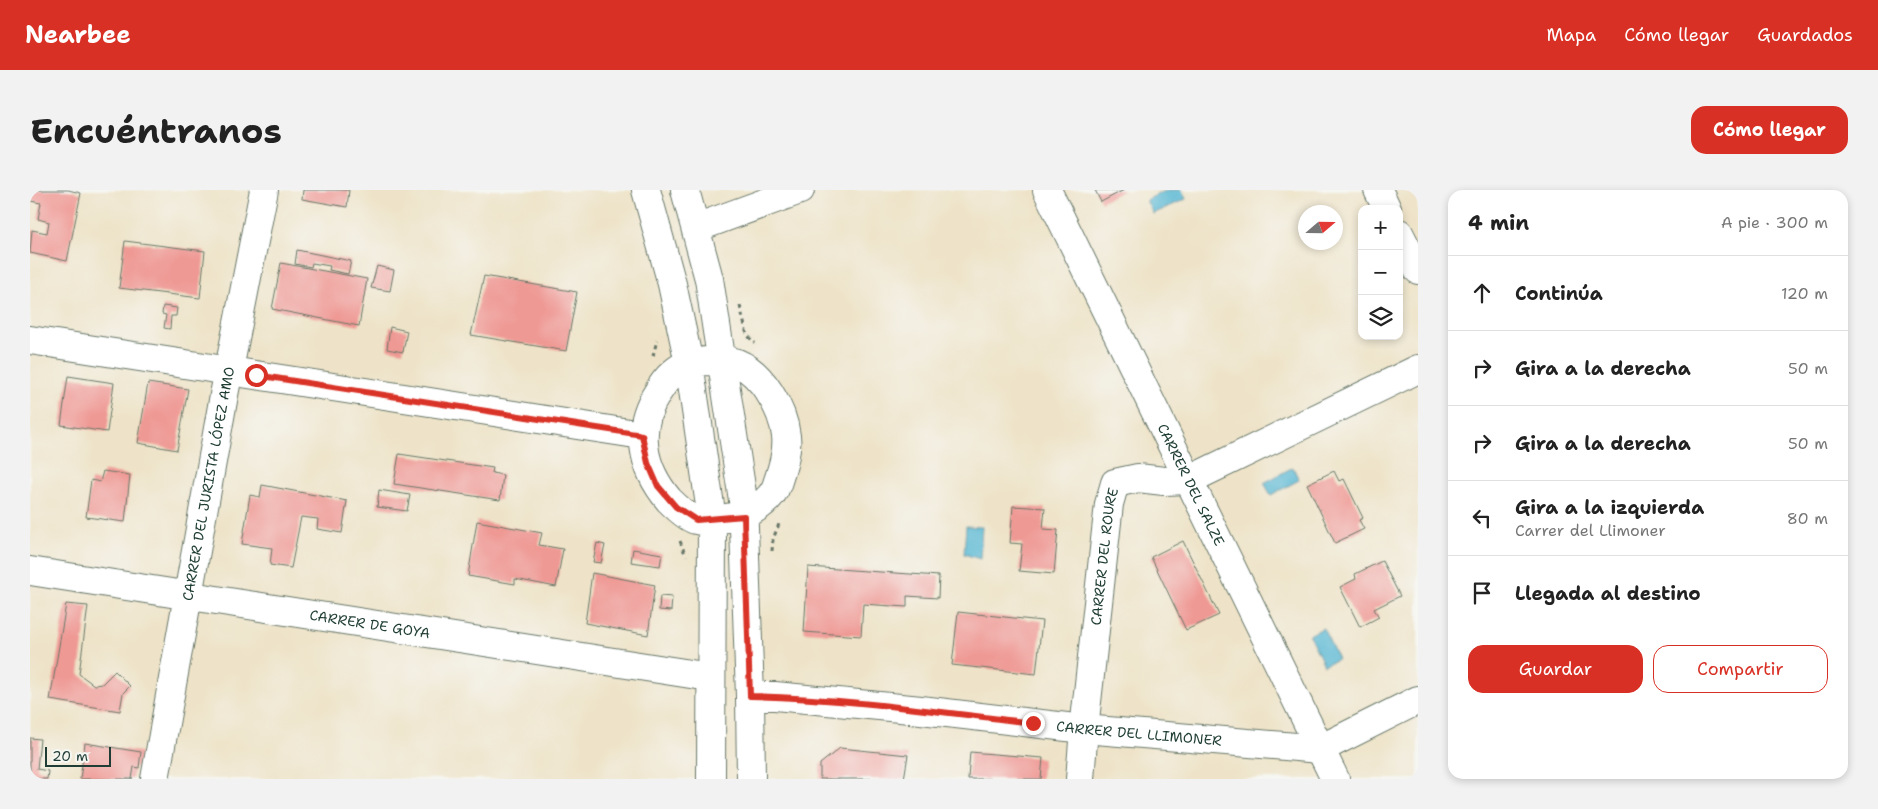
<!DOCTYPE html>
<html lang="es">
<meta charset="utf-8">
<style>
body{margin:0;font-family:"Shantell Sans",sans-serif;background:#f2f2f2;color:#222}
.controls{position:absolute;right:15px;top:15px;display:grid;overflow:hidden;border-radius:10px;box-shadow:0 2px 8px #0003}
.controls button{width:45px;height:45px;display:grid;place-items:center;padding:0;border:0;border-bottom:1px solid #e0e0e0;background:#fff;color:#222;font:25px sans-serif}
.compass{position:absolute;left:1268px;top:15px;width:45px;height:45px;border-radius:50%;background:#fff;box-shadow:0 2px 8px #0003;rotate:70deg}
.scale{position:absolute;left:15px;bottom:12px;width:66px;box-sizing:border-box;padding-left:5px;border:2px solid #1f3d34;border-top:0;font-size:14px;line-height:18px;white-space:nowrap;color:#1f3d34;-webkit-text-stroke:4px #f6f6f2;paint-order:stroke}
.stop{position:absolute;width:15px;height:15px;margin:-11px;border:4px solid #d93025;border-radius:50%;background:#fff}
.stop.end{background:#d93025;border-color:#fff;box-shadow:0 1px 5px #0008}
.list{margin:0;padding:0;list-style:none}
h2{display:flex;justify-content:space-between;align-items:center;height:65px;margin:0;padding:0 20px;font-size:21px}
h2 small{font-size:16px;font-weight:400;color:#767676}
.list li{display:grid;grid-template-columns:32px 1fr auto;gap:15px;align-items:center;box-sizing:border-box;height:75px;padding:0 20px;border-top:1px solid #e0e0e0}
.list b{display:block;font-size:19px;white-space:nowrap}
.list p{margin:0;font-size:16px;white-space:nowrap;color:#767676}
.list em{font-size:16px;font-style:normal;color:#767676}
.actions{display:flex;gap:10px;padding:15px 20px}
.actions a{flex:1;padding:11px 0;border:1px solid #d93025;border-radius:15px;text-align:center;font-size:18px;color:#d93025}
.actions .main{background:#d93025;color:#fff}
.icon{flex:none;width:28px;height:28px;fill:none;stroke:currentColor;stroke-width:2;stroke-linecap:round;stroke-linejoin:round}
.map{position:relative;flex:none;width:1388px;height:589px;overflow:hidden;border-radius:15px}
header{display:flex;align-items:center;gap:30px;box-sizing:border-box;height:70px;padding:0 25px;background:#d93025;color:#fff}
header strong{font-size:24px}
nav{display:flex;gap:28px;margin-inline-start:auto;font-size:18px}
.intro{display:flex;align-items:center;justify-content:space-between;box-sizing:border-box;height:120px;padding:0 30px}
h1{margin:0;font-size:35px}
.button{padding:12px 22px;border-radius:15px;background:#d93025;color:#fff;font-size:18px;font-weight:700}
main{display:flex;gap:30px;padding:0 30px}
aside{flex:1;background:#fff;border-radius:15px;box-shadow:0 2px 8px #0003}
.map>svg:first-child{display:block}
</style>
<header>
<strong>Nearbee</strong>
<nav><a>Mapa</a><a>Cómo llegar</a><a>Guardados</a></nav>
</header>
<div class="intro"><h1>Encuéntranos</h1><a class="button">Cómo llegar</a></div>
<main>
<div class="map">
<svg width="1388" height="589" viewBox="0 0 1388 589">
<rect width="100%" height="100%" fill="#f6f6f2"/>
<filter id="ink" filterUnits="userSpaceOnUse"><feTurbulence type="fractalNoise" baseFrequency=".02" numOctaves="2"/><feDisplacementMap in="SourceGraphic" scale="10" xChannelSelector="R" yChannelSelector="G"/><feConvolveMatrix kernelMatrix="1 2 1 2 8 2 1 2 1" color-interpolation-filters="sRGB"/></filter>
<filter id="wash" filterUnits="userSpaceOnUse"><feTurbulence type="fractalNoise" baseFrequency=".0096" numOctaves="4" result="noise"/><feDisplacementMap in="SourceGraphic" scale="20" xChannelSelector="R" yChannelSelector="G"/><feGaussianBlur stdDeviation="1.12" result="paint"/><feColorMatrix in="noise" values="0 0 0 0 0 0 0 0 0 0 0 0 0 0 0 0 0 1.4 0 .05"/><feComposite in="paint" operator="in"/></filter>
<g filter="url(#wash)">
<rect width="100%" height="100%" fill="#eee3c8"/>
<!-- water -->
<path fill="#53b5d2" stroke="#397983" d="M1137,0H1152L1156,9L1123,24L1116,10Z
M1263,277L1269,290L1241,305L1234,293Z
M936,336L952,337L950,369L934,364Z
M1293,438L1308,469L1294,475L1279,445Z"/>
<g id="blocks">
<!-- building -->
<path fill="#ef9994" d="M2,0H38L51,3L37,71L0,63L2,40L17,43L19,32L8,29L11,13L0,11Z
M273,0H319L317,17L272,9Z
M1065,0H1094L1071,12Z
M95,51L175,61L170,108L89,98Z
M267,60L321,71L318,84L299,80L300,76L282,73L281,77L265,74Z
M251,73L337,89L329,136L242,119Z
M347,76L364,80L360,101L341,98Z
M454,86L547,102L536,161L441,145Z
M133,116L147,118L146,126H141L140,139L134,138L136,125L132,124Z
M360,137L377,141L373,162L357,159Z
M38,186L84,193L77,242L31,235Z
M118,193L158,199L147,260L108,253Z
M369,264L463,278L462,283L473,285L470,310L364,294Z
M73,281L100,285L95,332L56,327L61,290L70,292Z
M1304,281L1309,291L1314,289L1333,328L1329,330L1334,339L1305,353L1277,294Z
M232,295L317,311L312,343L287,339L288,329L271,327L261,378L240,375L242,358L212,354L220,305L230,307Z
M349,300L380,305L377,321L347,317Z
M983,316L1015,318L1013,339L1028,340L1024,384L989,381L992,354L980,353Z
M447,331L512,343L509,355L533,359L526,397L485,389V394L438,386Z
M1153,351L1189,425L1156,440L1121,367Z
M567,353L575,355L571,373L563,372Z
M603,359L632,364L630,376L601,372Z
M1352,371L1370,406L1344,419L1349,427L1330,437L1310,397L1326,389L1325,384Z
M778,377L909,386L908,408L877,406V417L833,414L831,446L774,442Z
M562,383L625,395L618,445L555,433Z
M630,406L642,407L641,421L629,420Z
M36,414L58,416L49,484L64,495L72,494L85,481L100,496L93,503L90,521L20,510Z
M928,422L1012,431L1006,484L922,475Z
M0,548L10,549L7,579L18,581L17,589H0Z
M55,553L111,562L109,578L104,577L102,589H50Z
M810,558L878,565L874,589H790V574Z
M940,562L1013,568L1011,589H938Z"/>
</g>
</g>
<g filter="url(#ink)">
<use href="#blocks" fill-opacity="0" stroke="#677768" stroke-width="1"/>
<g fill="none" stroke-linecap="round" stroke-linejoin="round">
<!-- minor casing -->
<g stroke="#677768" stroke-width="30">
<g id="minor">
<path id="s1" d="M1017,0L1305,589"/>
<path d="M1348,0L1357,19"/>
<path d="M666,38L770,0"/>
<path d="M1369,43L1388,80"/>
<path d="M0,150L612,245"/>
<path id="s2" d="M0,381L680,487"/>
<path id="s3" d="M720,506H745L891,520L1054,539L1290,559L1388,510"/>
<path id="s4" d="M125,589L194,205L234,0"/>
<path id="s5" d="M1050,589L1054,539L1079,314L1085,293L1108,288L1134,291L1159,290L1388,179"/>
</g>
</g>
<!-- major casing -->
<g stroke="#677768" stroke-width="30">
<path id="major" d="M616,0L642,94L659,173L682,329L681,589
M655,0L679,89L713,310L720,506L721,589
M692,171C696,171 702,171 707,173C732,183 753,219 756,246C758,261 752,279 747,294C743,309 719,326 704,327C694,328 675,333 666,330C659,329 645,316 639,310C612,278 604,238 628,202C635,190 644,179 658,174C668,170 681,171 692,171Z"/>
</g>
<!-- path -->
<path stroke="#677768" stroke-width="3" stroke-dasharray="4 4" stroke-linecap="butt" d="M710,116L717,145L725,153
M623,166L627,150
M650,351L656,366
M742,361L743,349L749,334"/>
<!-- minor -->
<use href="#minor" stroke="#fff" stroke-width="28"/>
<!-- major -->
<use href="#major" stroke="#fff" stroke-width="28"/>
</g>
</g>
<g fill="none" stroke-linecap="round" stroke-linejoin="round" filter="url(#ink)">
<!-- route -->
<path stroke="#d93025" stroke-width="6" d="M226,185L612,245L618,273L628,296L646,317L666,330L714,326L720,506C814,508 910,522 1003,533"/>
</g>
<g text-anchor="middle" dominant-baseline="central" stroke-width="4.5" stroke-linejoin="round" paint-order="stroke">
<!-- street labels -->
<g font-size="14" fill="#1f3d34" stroke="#f6f6f2">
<text stroke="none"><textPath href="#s4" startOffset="300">CARRER DEL JURISTA LÓPEZ AMO</textPath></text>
<text stroke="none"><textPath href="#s1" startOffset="328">CARRER DEL SALZE</textPath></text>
<text stroke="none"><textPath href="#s5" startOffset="224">CARRER DEL ROURE</textPath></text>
<text stroke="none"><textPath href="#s2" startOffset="344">CARRER DE GOYA</textPath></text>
<text stroke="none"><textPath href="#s3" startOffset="391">CARRER DEL LLIMONER</textPath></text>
</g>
</g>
</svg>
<div class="controls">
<button>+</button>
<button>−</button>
<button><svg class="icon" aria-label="layers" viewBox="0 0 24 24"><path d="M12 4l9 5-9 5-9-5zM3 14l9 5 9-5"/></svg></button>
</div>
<svg class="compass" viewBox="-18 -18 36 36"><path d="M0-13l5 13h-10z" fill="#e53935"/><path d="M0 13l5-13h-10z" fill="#767676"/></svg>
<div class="scale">20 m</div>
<div class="stop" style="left:226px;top:185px"></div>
<div class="stop end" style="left:1003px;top:533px"></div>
</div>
<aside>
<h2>4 min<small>A pie · 300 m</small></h2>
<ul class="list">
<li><svg class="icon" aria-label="ahead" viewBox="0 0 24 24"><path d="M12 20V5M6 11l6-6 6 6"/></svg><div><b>Continúa</b></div><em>120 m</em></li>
<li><svg class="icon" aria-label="right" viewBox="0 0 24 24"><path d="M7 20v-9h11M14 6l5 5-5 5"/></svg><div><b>Gira a la derecha</b></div><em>50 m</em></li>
<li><svg class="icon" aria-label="right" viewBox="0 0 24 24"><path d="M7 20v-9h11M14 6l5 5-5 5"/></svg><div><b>Gira a la derecha</b></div><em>50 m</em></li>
<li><svg class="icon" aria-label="left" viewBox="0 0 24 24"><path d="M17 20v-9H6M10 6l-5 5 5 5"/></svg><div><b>Gira a la izquierda</b><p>Carrer del Llimoner</p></div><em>80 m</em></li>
<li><svg class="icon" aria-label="arrive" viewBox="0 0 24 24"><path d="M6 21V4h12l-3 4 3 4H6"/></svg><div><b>Llegada al destino</b></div></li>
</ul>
<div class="actions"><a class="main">Guardar</a><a>Compartir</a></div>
</aside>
</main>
